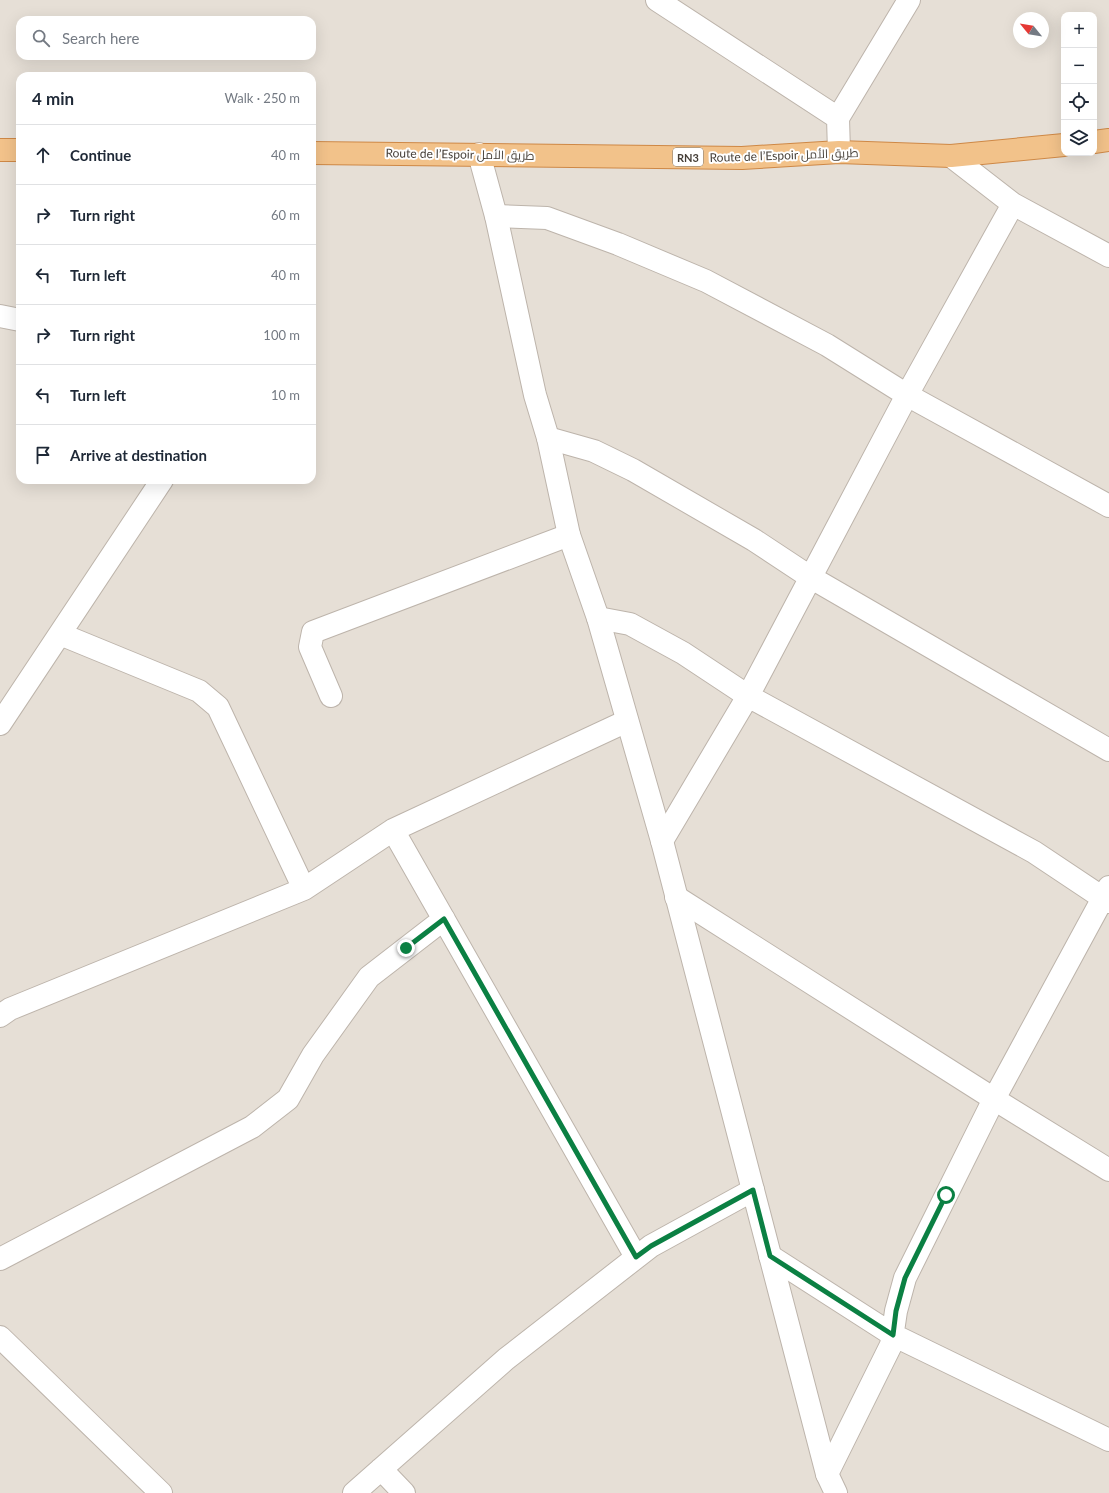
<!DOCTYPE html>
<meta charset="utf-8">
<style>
body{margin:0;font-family:Lato,Cairo,sans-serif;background:#f6f6f7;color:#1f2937}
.controls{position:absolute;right:12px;top:12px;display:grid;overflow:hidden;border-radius:8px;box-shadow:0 4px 16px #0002}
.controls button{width:36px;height:36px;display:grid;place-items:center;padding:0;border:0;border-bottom:1px solid #e0e1e3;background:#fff;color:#1f2937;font:20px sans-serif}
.compass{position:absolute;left:1013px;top:12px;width:36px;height:36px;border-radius:50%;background:#fff;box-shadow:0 4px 16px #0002;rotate:300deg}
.stop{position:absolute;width:12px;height:12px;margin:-9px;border:3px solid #0b8043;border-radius:50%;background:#fff}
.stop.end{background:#0b8043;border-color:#fff;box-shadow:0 1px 4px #0008}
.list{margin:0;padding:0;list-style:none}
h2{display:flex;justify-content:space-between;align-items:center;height:52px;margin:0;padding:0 16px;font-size:17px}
h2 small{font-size:13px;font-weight:400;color:#747a83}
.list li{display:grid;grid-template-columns:26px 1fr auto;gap:12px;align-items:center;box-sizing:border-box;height:60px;padding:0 16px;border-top:1px solid #e0e1e3}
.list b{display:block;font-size:15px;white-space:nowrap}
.list em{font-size:13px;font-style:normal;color:#747a83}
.icon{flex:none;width:22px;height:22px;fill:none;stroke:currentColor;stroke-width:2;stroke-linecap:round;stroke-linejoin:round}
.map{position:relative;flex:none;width:1109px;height:1493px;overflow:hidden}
.search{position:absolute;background:#fff;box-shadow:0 4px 16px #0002;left:16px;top:16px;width:300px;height:44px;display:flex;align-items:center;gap:10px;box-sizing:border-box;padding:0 14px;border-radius:12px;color:#747a83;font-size:15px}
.panel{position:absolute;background:#fff;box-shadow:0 4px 16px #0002;left:16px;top:72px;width:300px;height:412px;border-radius:12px}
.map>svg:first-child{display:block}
</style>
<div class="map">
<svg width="1109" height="1493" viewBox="0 0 1109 1493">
<rect width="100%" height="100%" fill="#f2eee8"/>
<!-- residential -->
<path fill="#e6dfd6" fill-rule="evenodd" d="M0,0H1109V1493H0ZM1064,15H1094V153H1064ZM1019,18H1043V42H1019ZM20,20H312V56H20ZM20,76H312V480H20Z"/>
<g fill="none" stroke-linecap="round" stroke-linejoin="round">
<!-- minor casing -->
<g stroke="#bdb4ab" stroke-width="24">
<path id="minor" d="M657,0L838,118L839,152
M838,118L909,0
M951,156L1013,204L1109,256
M496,216L547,218L618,244L706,281L827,345L907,395L1109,506
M0,316L20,320
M548,438L594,451L633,470L754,540L810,577L1109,750
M598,618L630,624L683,653L748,696L1034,852L1109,902
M60,634L199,691L218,707L304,889
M331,696L310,647L313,632L569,535
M0,724L162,480
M393,830L636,1257
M662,841L748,696L907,395L1013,204
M676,897L994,1099L1109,1170
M0,1016L10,1009L304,889L393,830L627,721
M770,1256L893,1335L1109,1440
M0,1259L252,1127L288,1099L313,1055L369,977L444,919
M0,1337L161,1493
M381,1469L404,1493
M827,1474L891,1345L896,1311L905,1278L994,1099L1109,887
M354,1493L506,1359L651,1246L753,1190"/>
</g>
<!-- tertiary casing -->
<g stroke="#bdb4ab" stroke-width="24">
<path id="tertiary" d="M479,154L496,216L535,395L548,438L569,535L598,618L662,841L827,1474L836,1493"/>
</g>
<!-- trunk casing -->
<g stroke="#ce8846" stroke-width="24">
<path id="trunk" d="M1094,142L1109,140
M0,150H20
M312,153L742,158L839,152L951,156L1064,145"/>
</g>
<!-- minor -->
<use href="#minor" stroke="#fff" stroke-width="22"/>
<!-- tertiary -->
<use href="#tertiary" stroke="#fff" stroke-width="22"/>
<!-- trunk -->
<use href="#trunk" stroke="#f2c28a" stroke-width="22"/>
</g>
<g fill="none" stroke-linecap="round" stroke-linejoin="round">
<!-- route -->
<path stroke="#0b8043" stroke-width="5" d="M406,948L444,919L636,1257L651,1246L753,1190L770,1256L893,1335L896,1311L905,1278L946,1195"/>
</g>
<g text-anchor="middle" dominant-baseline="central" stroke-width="4" stroke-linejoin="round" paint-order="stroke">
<!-- shield labels -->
<rect fill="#fff" stroke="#7d7873" stroke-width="1" x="673" y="148" width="30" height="18" rx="3"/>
<g font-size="11" font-weight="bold" fill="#453e37">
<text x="688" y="157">RN3</text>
</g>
<!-- street labels -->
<g font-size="12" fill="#453e37" stroke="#fff">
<text transform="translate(460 154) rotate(1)">Route de l’Espoir طريق الأمل</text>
<text transform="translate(784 155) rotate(-2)">Route de l’Espoir طريق الأمل</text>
</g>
</g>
</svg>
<div class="controls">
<button>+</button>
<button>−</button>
<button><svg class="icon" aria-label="locate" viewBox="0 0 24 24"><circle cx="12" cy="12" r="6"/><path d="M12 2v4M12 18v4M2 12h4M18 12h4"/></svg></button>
<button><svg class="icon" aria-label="layers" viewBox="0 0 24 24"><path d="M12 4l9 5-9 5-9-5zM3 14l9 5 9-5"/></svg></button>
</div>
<svg class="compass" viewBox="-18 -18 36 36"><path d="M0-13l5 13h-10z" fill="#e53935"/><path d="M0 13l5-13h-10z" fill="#747a83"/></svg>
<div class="stop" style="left:946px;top:1195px"></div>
<div class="stop end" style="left:406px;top:948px"></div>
<div class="search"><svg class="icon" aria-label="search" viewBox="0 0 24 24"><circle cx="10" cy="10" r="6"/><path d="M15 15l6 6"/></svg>Search here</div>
<section class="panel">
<h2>4 min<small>Walk · 250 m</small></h2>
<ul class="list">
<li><svg class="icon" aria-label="ahead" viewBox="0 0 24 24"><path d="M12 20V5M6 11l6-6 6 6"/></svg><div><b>Continue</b></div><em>40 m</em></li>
<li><svg class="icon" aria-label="right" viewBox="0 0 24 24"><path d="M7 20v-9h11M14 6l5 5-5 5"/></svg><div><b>Turn right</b></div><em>60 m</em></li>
<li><svg class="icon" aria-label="left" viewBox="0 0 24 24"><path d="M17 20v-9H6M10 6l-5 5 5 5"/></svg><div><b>Turn left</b></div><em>40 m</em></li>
<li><svg class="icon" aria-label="right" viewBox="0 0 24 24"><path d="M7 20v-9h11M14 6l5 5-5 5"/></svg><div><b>Turn right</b></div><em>100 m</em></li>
<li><svg class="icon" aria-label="left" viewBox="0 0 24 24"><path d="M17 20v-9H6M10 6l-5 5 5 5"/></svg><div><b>Turn left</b></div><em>10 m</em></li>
<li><svg class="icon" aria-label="arrive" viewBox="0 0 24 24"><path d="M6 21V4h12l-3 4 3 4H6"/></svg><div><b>Arrive at destination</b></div></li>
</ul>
</section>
</div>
